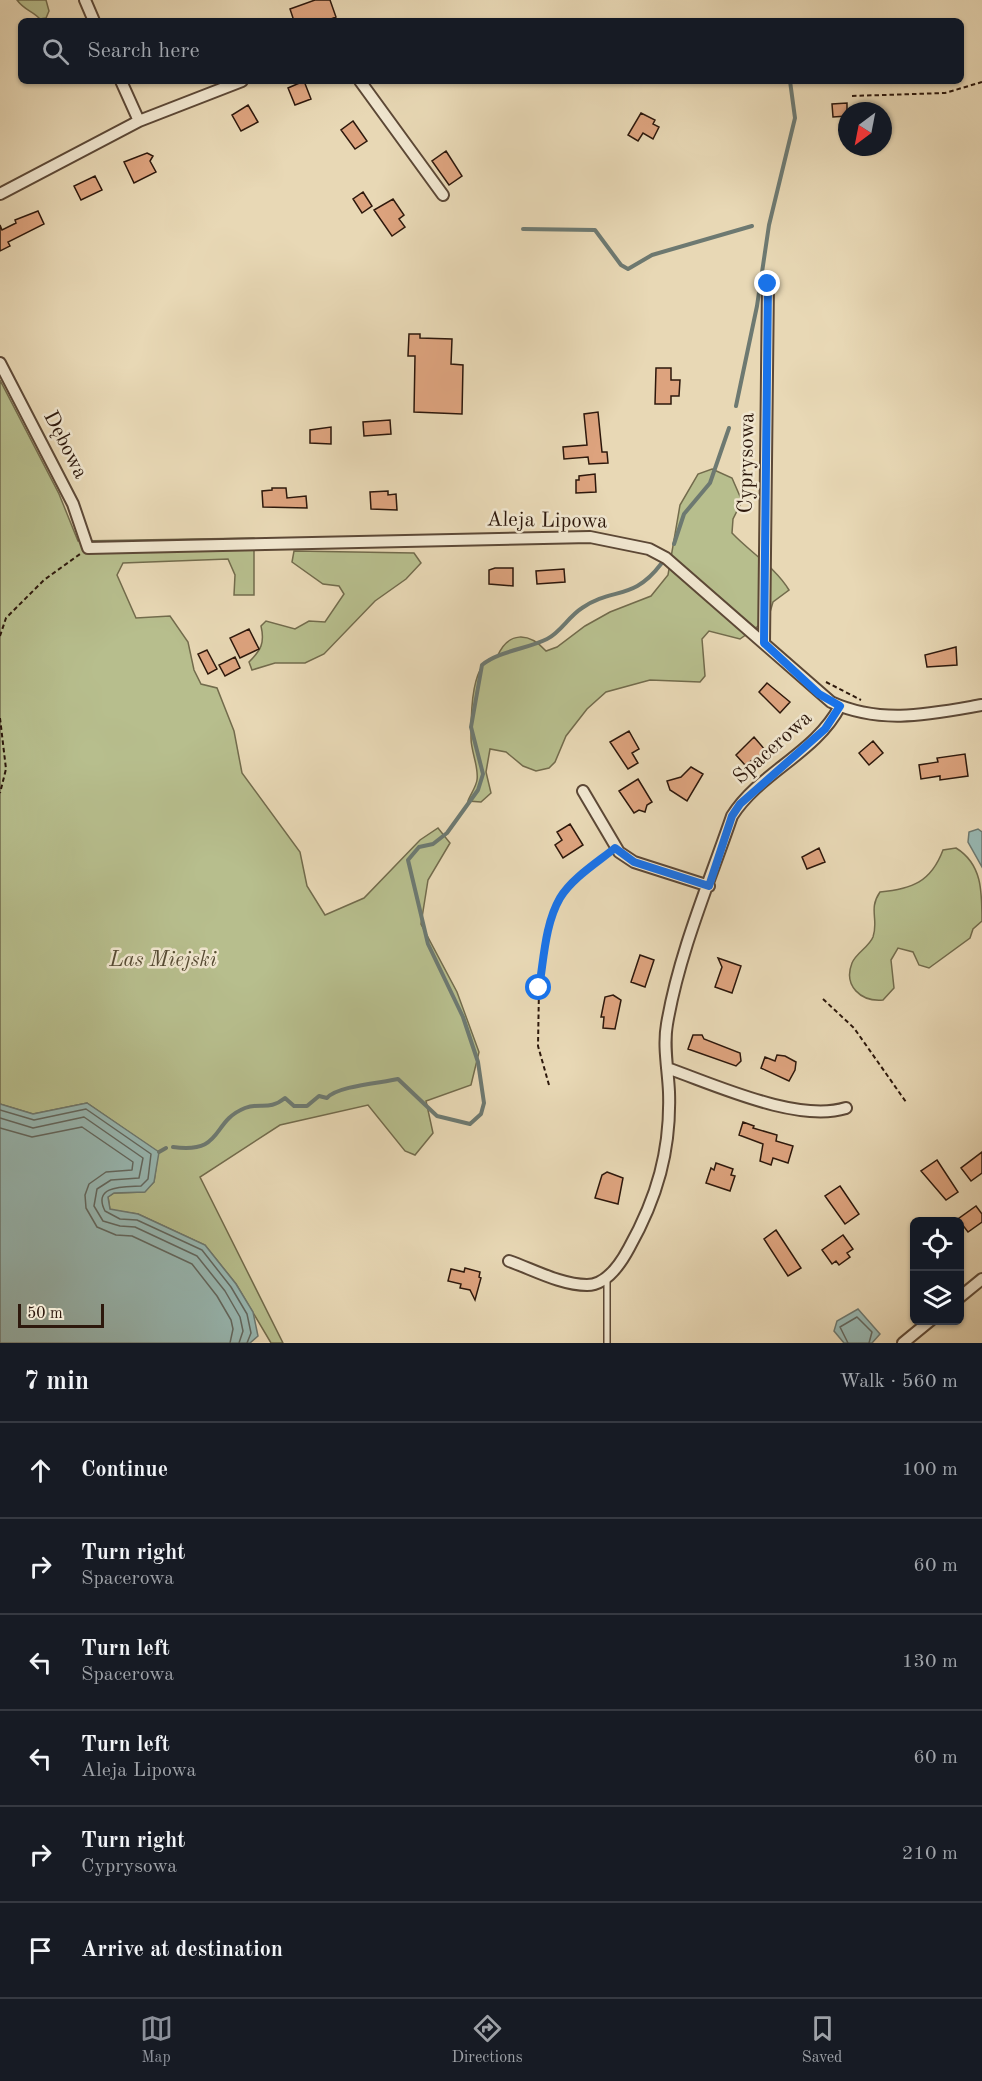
<!DOCTYPE html>
<meta charset="utf-8">
<style>
body{margin:0;font-family:"Old Standard TT",serif;background:#242831;color:#f1f3f6}
.controls{position:absolute;right:18px;bottom:18px;display:grid;overflow:hidden;border-radius:9px;box-shadow:0 2px 4px #0004}
.controls button{width:54px;height:54px;display:grid;place-items:center;padding:0;border:0;border-bottom:2px solid #363941;background:#171b24;color:#f1f3f6;font:30px sans-serif}
.compass{position:absolute;left:838px;top:102px;width:54px;height:54px;border-radius:50%;background:#171b24;box-shadow:0 2px 4px #0004;rotate:212deg}
.scale{position:absolute;left:18px;bottom:15px;width:86px;box-sizing:border-box;padding-left:6px;border:3px solid #2d180c;border-top:0;font-size:16px;line-height:21px;white-space:nowrap;color:#2d180c;-webkit-text-stroke:4px #f0e6cf;paint-order:stroke}
.stop{position:absolute;width:18px;height:18px;margin:-14px;border:4px solid #1a73e8;border-radius:50%;background:#fff}
.stop.end{background:#1a73e8;border-color:#fff;box-shadow:0 2px 6px #0008}
.list{margin:0;padding:0;list-style:none}
h2{display:flex;justify-content:space-between;align-items:center;height:78px;margin:0;padding:0 24px;font-size:26px}
h2 small{font-size:20px;font-weight:400;color:#9ea1a6}
.list li{display:grid;grid-template-columns:39px 1fr auto;gap:18px;align-items:center;box-sizing:border-box;height:96px;padding:0 24px;border-top:2px solid #363941}
.list b{display:block;font-size:22px;white-space:nowrap}
.list p{margin:0;font-size:20px;white-space:nowrap;color:#9ea1a6}
.list em{font-size:20px;font-style:normal;color:#9ea1a6}
.icon{flex:none;width:33px;height:33px;fill:none;stroke:currentColor;stroke-width:2;stroke-linecap:round;stroke-linejoin:round}
.map{position:relative;flex:none;width:982px;height:1343px;overflow:hidden}
.search{position:absolute;background:#171b24;box-shadow:0 2px 4px #0004;left:18px;right:18px;top:18px;height:66px;display:flex;align-items:center;gap:15px;box-sizing:border-box;padding:0 21px;border-radius:9px;color:#9ea1a6;font-size:22px}
.sheet{height:654px;background:#171b24}
nav{display:flex;justify-content:space-around;align-items:center;box-sizing:border-box;height:84px;border-top:2px solid #363941;background:#171b24;font-size:16px;color:#9ea1a6}
nav a{display:grid;justify-items:center;gap:3px}
nav .on{color:#8c9099}
.map>svg:first-child{display:block}
</style>
<div class="map">
<svg width="982" height="1343" viewBox="0 0 982 1343">
<rect width="100%" height="100%" fill="#e8d8b5"/>
<filter id="stains"><feTurbulence type="fractalNoise" baseFrequency=".00333" numOctaves="4"/><feColorMatrix values="0 0 0 0 .2 0 0 0 0 .09 0 0 0 0 .02 0 0 0 .5 -.17"/></filter>
<radialGradient id="worn" r=".72"><stop offset=".6" stop-color="#630" stop-opacity="0"/><stop offset="1" stop-color="#630" stop-opacity=".3"/></radialGradient>
<!-- green -->
<path fill="#b7be8d" stroke="#726b4c" stroke-width="1.5" d="M17,0H46L49,11L46,18L40,19C33,11 24,10 17,0Z
M0,380L59,494L78,541L254,538V595H234L235,575L228,559L123,563L117,575L136,618L170,616L188,642L194,670L201,684L217,688L234,731L242,773L300,852L307,886L325,915L364,898L420,840L438,828L450,843L428,880L421,924L457,992L479,1052L471,1085L426,1101L433,1133L415,1155L405,1151L368,1105L280,1125L200,1177L283,1343H271L236,1284L205,1245L138,1214L110,1210L108,1197L114,1193L144,1192L154,1182L158,1152L87,1103L33,1114L0,1104Z
M712,469L732,478L742,501L733,519L732,533C751,553 775,567 789,590L773,602L768,619L740,639L709,631L702,639L705,676L700,682L650,680L606,692L587,709L566,736L555,762L549,768L536,771L523,766L506,752L490,749L486,772L491,793L481,802L468,801C470,795 476,787 477,780C479,767 471,752 471,738C471,718 470,658 497,657C508,631 529,632 546,651L557,647L585,626L610,612L651,596L668,575L680,505L698,474Z
M294,551L414,553L421,563L406,579L375,601L324,654L305,663H275L252,670L249,662C261,650 265,643 261,626L266,621L295,629L309,621L325,622L344,594L339,586L323,584L292,562Z
M956,848C982,864 982,891 982,921L973,929L970,938L929,968L919,965L913,952L898,948L891,960L894,988L883,1000C861,1002 843,986 852,963C856,953 869,947 873,937C879,920 868,909 880,892C912,889 931,882 943,850Z"/>
<!-- water -->
<path fill="#98b9b4" stroke="#6d7971" stroke-width="1.5" d="M978,829L982,832V867L968,842L969,832Z
M87,1103L159,1152L154,1182L145,1192L114,1193L108,1197L110,1209L138,1214L205,1245L236,1284L253,1312L258,1336L250,1343H0V1104L33,1114Z
M858,1309L880,1334L872,1343H844L834,1331L837,1321Z"/>
<g fill="none" stroke-linecap="round" stroke-linejoin="round">
<!-- shore -->
<path stroke="#626860" stroke-width="1.5" d="M0,1110L34,1120L86,1109L151,1154L148,1179L141,1186C124,1187 92,1185 105,1211L120,1219L137,1220L202,1250L231,1287L247,1314L251,1333L247,1343
M0,1118L33,1128L84,1117L143,1158L139,1178L111,1180L97,1189L94,1206L103,1221L120,1226L135,1227L197,1256L225,1291L240,1317L243,1331L239,1343
M0,1128L32,1137L82,1127L133,1162L132,1170L106,1172L89,1184L85,1195L86,1208L97,1227L116,1235L132,1236L192,1264L217,1296L231,1320L233,1329L230,1343
M848,1343L840,1327L857,1317L872,1332L869,1343"/>
<!-- stream -->
<path stroke="#6d7971" stroke-width="4" d="M523,229L595,230L621,265L628,269L652,255L752,226
M736,406L757,306L769,225L795,118L790,81
M674,544L684,514L710,483L729,428
M173,1147C225,1154 210,1122 245,1108C261,1102 269,1111 285,1098L294,1106H307L319,1096L327,1098C337,1086 381,1083 398,1079L437,1116L470,1124L481,1114L484,1103L478,1062L463,1017L428,944L408,860L419,847L433,844L447,833L478,790L483,774L471,727L482,665C499,651 527,649 547,639C561,632 568,617 582,608C613,587 633,601 661,564
M159,1152L166,1148"/>
</g>
<!-- building -->
<path fill="#dda37e" stroke="#2d180c" stroke-width="1.5" d="M315,0H330L336,17L326,21H294L290,9Z
M304,81L311,99L295,105L288,88Z
M847,103V116L833,117L832,104Z
M248,105L258,122L241,131L232,115Z
M641,113L655,120L653,124L659,127L653,139L643,133L638,141L628,135Z
M353,121L367,141L355,149L341,130Z
M446,151L462,176L449,185L432,161Z
M147,153L153,156L150,161L156,172L134,183L124,162Z
M95,176L102,190L81,200L74,186Z
M363,192L372,206L362,213L353,199Z
M393,199L404,215L399,219L405,227L392,236L374,210Z
M38,211L44,224L8,242L10,246L0,251V225L2,230L16,223L15,220Z
M409,334H420V338L452,339L451,364L463,365L462,414L414,412L415,356H408Z
M656,368H671V380H680L679,396H671V404H655Z
M598,412L602,452H607L608,463L589,464L588,457L564,459L563,447L587,445L584,414Z
M390,420L391,434L364,436L363,422Z
M331,427V444L310,443V430Z
M595,474L596,492L576,493V480H579V476Z
M272,488H286L287,498L306,496L307,508L263,507L262,491L272,490Z
M388,491V495L396,494L397,510L371,509L370,492Z
M495,568H513V586L489,584V570Z
M564,569L565,582L537,584L536,571Z
M249,629L259,649L240,658L230,638Z
M956,647L957,665L927,667L925,655Z
M207,650L217,669L208,674L198,654Z
M235,657L240,668L225,676L219,665Z
M767,683L790,702L780,713L759,692Z
M629,731L639,749L632,753L638,763L628,769L610,742Z
M754,737L766,751L745,765L736,755Z
M873,741L883,753L869,765L859,753Z
M965,754L968,776L940,780V776L921,779L919,765L938,762L937,758Z
M691,767L703,774L687,801L670,790L667,781L681,777Z
M638,779L652,802L647,805L645,812L639,810L634,813L619,791Z
M570,824L583,845L563,858L555,845L562,840L557,832Z
M819,848L825,862L807,869L802,857Z
M640,955L654,960L645,987L631,982Z
M718,958L741,966L732,993L715,987L722,967Z
M613,995L621,1000L615,1029L603,1028L604,1017H601L605,997Z
M693,1035H702L704,1039L740,1053L741,1061L736,1066L688,1049Z
M777,1055L785,1056L796,1062L795,1070L789,1081L761,1068L765,1057L775,1061Z
M743,1122L754,1126L753,1128L777,1135L776,1141L793,1146L788,1163L773,1158L771,1165L760,1161L763,1144L739,1135Z
M982,1152V1173L971,1181L961,1168Z
M937,1160L958,1192L946,1200L921,1171Z
M716,1163L733,1169L731,1175L735,1176L730,1191L706,1183L711,1168L714,1170Z
M607,1172L623,1178L618,1204L595,1198L602,1175Z
M840,1186L859,1214L845,1224L825,1196Z
M976,1206L982,1214V1222L968,1232L958,1219Z
M776,1230L801,1268L788,1276L764,1239Z
M843,1235L853,1249L847,1253L850,1257L839,1265L836,1261L832,1264L822,1250Z
M465,1268L480,1272L479,1277L481,1278L475,1300L470,1290L460,1288L461,1284L448,1281L451,1269L464,1272Z"/>
<g fill="none" stroke-linecap="round" stroke-linejoin="round">
<!-- lane casing -->
<g stroke="#5c4836" stroke-width="8">
<path id="lane" d="M607,1343V1278"/>
</g>
<!-- street casing -->
<g stroke="#5c4836" stroke-width="14">
<path id="street" d="M85,0L94,21
M360,81L443,195
M139,121L242,81
M0,194L139,121L121,81
M0,363L73,504L88,548L590,537L649,549L666,558L831,702C881,725 930,714 982,705
M764,643L768,283
M583,791L619,852L634,862L709,886
M667,1068C716,1085 797,1123 846,1108
M509,1261C532,1269 561,1285 587,1285C607,1285 621,1263 629,1248C657,1198 671,1150 669,1092C668,1069 663,1046 667,1024C679,953 709,883 732,816C760,772 816,753 840,706
M960,1297L982,1279
M903,1343L931,1320"/>
</g>
<!-- path -->
<path stroke="#2d180c" stroke-width="2" stroke-dasharray="4.5 3" stroke-linecap="butt" d="M852,96L945,93L982,82
M0,636L6,618L44,580L80,554
M826,682L861,700
M0,718L6,769L0,793
M823,999L854,1028L906,1102
M549,1085L538,1046L539,988L550,921L561,896L608,853"/>
<!-- lane -->
<use href="#lane" stroke="#f0e6cf" stroke-width="5"/>
<!-- street -->
<use href="#street" stroke="#f0e6cf" stroke-width="10"/>
</g>
<g fill="none" stroke-linecap="round" stroke-linejoin="round">
<!-- route -->
<path stroke="#1a73e8" stroke-width="8" d="M539,988C544,958 545,924 560,898C572,878 598,862 615,848L634,862L709,886L732,816L740,804L825,729L840,706L819,694L764,643L768,284"/>
</g>
<g text-anchor="middle" dominant-baseline="central" stroke-width="5" stroke-linejoin="round" paint-order="stroke">
<!-- street labels -->
<g font-size="21" fill="#2d180c" stroke="#f0e6cf">
<text transform="translate(65 445) rotate(63)">Dębowa</text>
<text transform="translate(747 463) rotate(-89)">Cyprysowa</text>
<text transform="translate(547 521) rotate(1)">Aleja Lipowa</text>
<text transform="translate(773 748) rotate(-42)">Spacerowa</text>
</g>
<!-- park labels -->
<g font-size="21" font-style="italic" fill="#564a33" stroke="#f0e6cf">
<text x="163" y="960">Las Miejski</text>
</g>
</g>
<rect width="100%" height="100%" filter="url(#stains)"/>
<rect width="100%" height="100%" fill="url(#worn)"/>
</svg>
<div class="controls">
<button><svg class="icon" aria-label="locate" viewBox="0 0 24 24"><circle cx="12" cy="12" r="6"/><path d="M12 2v4M12 18v4M2 12h4M18 12h4"/></svg></button>
<button><svg class="icon" aria-label="layers" viewBox="0 0 24 24"><path d="M12 4l9 5-9 5-9-5zM3 14l9 5 9-5"/></svg></button>
</div>
<svg class="compass" viewBox="-18 -18 36 36"><path d="M0-13l5 13h-10z" fill="#e53935"/><path d="M0 13l5-13h-10z" fill="#9ea1a6"/></svg>
<div class="scale">50 m</div>
<div class="stop" style="left:539px;top:988px"></div>
<div class="stop end" style="left:768px;top:284px"></div>
<div class="search"><svg class="icon" aria-label="search" viewBox="0 0 24 24"><circle cx="10" cy="10" r="6"/><path d="M15 15l6 6"/></svg>Search here</div>
</div>
<section class="sheet">
<h2>7 min<small>Walk · 560 m</small></h2>
<ul class="list">
<li><svg class="icon" aria-label="ahead" viewBox="0 0 24 24"><path d="M12 20V5M6 11l6-6 6 6"/></svg><div><b>Continue</b></div><em>100 m</em></li>
<li><svg class="icon" aria-label="right" viewBox="0 0 24 24"><path d="M7 20v-9h11M14 6l5 5-5 5"/></svg><div><b>Turn right</b><p>Spacerowa</p></div><em>60 m</em></li>
<li><svg class="icon" aria-label="left" viewBox="0 0 24 24"><path d="M17 20v-9H6M10 6l-5 5 5 5"/></svg><div><b>Turn left</b><p>Spacerowa</p></div><em>130 m</em></li>
<li><svg class="icon" aria-label="left" viewBox="0 0 24 24"><path d="M17 20v-9H6M10 6l-5 5 5 5"/></svg><div><b>Turn left</b><p>Aleja Lipowa</p></div><em>60 m</em></li>
<li><svg class="icon" aria-label="right" viewBox="0 0 24 24"><path d="M7 20v-9h11M14 6l5 5-5 5"/></svg><div><b>Turn right</b><p>Cyprysowa</p></div><em>210 m</em></li>
<li><svg class="icon" aria-label="arrive" viewBox="0 0 24 24"><path d="M6 21V4h12l-3 4 3 4H6"/></svg><div><b>Arrive at destination</b></div></li>
</ul>
</section>
<nav>
<a class="on"><svg class="icon" aria-label="map" viewBox="0 0 24 24"><path d="M3 6l6-2 6 2 6-2v14l-6 2-6-2-6 2zM9 4v14M15 6v14"/></svg>Map</a>
<a><svg class="icon" aria-label="directions" viewBox="0 0 24 24"><path d="M12 3l9 9-9 9-9-9zM9 14v-3h6M13 9l2 2-2 2"/></svg>Directions</a>
<a><svg class="icon" aria-label="saved" viewBox="0 0 24 24"><path d="M7 4h10v16l-5-4-5 4z"/></svg>Saved</a>
</nav>
